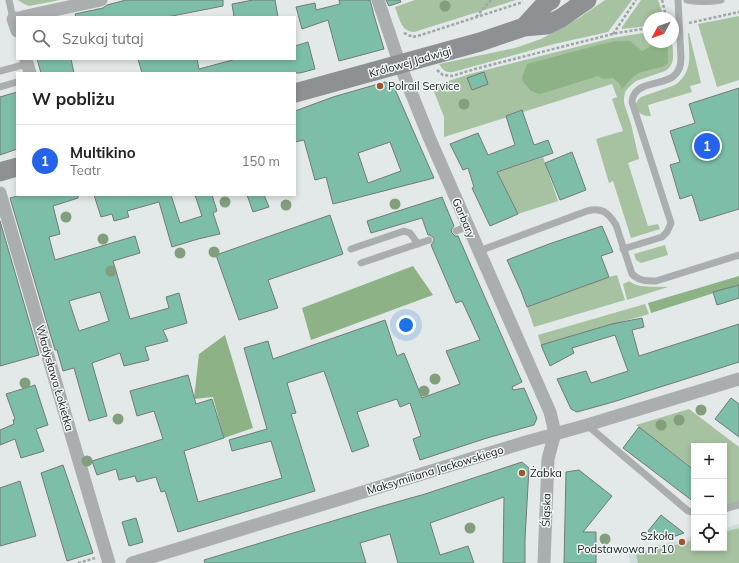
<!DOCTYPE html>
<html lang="pl">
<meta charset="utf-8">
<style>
body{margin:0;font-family:Mulish,sans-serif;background:#f2f2f2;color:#222}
.controls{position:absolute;right:12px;bottom:12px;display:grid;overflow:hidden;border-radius:0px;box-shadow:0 2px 6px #0003}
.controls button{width:36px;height:36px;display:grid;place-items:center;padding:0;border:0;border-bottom:1px solid #e0e0e0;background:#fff;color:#222;font:20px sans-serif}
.compass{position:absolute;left:643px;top:12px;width:36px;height:36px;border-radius:50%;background:#fff;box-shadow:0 2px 6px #0003;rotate:229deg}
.you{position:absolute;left:406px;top:325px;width:14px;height:14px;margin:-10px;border:3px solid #fff;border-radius:50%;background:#1a73e8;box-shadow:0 0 0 6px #1a73e833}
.badge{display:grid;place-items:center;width:26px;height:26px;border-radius:50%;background:#2563eb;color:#fff;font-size:13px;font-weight:700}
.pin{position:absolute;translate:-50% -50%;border:2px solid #fff;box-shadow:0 1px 4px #0006}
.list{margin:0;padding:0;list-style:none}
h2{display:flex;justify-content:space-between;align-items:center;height:52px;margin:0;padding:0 16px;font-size:17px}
h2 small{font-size:13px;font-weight:400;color:#767676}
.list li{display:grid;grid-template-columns:26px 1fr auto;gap:12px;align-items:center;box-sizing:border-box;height:72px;padding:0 16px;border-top:1px solid #e0e0e0}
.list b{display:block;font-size:15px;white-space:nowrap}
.list p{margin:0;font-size:13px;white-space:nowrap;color:#767676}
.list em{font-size:13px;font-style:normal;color:#767676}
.icon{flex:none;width:22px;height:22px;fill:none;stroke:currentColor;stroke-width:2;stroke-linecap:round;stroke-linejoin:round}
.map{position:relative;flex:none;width:739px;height:563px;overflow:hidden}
.search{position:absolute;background:#fff;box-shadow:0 2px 6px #0003;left:16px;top:16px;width:280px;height:44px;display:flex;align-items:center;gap:10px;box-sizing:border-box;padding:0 14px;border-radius:0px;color:#767676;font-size:15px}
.panel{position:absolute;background:#fff;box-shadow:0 2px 6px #0003;left:16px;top:72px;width:280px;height:124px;border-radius:0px}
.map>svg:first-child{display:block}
</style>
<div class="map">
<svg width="739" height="563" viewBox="0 0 739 563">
<rect width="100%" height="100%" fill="#e3e9e9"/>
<!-- built -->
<path fill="#cdddde" d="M739,524V563H630L629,553L694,536V548H724V528Z"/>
<!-- green -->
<path fill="#a6c2a0" d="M18,0H60L29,6L24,4Z
M415,0H516L414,32C401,32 399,17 395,7Z
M605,0H632L608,32L554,44L453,72C446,73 443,70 439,64L515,48L541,39L579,18Z
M641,0H658L662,11V18H649V26L622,29V27Z
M739,16V80L717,87L698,24Z
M649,32V42H672C673,52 676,65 665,71L636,81L629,87L625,92L624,98V103L631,124L639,159L628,163L648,226L658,224L660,229L631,238L613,181L609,183L596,139L623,131L612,99L617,97L612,84L444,137V117L433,89V87L436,85L470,74L612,38Z
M688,33H689L701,83L690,86L692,92L648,105L651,116C638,117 630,106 641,97L675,85C694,71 689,54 688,33Z
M543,157L558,201L518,214L497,172Z
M665,245L668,255L641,263L636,260L634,254Z
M617,275L625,300L534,327L527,307L609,277Z
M629,281C639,289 656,286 668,287L627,300L623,284Z
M645,304L649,314L541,345L538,335Z
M689,409L739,447V502L724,507V446H694V469L636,425Z
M739,528V563H638L636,555L694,540V548H724V532Z"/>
<!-- forest -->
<path fill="#8cb285" d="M617,41H630L642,51L648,48L654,42H665C670,51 667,54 668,63C664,67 662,67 657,68C655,68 644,72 641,72C633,75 628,83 622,89L619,83L613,78L603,79L598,76L547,92L539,94L531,91L524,83L522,78L527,64L602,44Z
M413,266L433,295L311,340L302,308Z
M739,276V285L651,313L648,303Z
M225,335L253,428L224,438L213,397L194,399L199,354Z"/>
<!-- building -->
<path fill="#7cbea7" stroke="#747977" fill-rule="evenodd" d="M126,0H223V6L167,17H76L75,14L103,8L107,5Z
M253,0H275L278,17H234L232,4Z
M339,0H370L373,11V12L384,49L339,61L328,20L302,29L296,7L315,3L316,10L340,4Z
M386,0H400L401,2L389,6Z
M308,42L315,69L300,73H142L138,59H197L199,69L236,59H295V46Z
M37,59H71L74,73H41Z
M484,72L488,84L472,90L467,78Z
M385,82L394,87L434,178L333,204L326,177L315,180L304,140L295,142V111L333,97ZM390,142L401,171L368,183L358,153Z
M739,88V209L700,221L692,195L680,199L670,165L680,162L670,131L695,123L689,104Z
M17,92V149L0,155V97Z
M522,110L534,145L548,140L553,153L497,172L518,214L490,226L472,188L474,187L468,168L463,170L450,144L478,133L488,155L515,145L506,116Z
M572,152L586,190L560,200L545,163Z
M21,195H78V198L53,206L60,234L49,237L55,260L135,236L140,253L113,261L130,319L169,308L166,297L179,293L187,323L163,330L168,341L145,347L149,360L124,366L120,353L92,363L107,416L89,421L74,368L63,371L57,350H55L10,198ZM100,292L109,321L79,331L69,301Z
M94,195H171L180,223L202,216L195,195H212L217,211L213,213L220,234L198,239L172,247L159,202L127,211L129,217L114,221L112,214L101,217Z
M247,195H264L269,207L253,212Z
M442,197L454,226L451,230L452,233L455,236H458L522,382L512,387L513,390L524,388L537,418L534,425L487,438L420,460L413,439L421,436L410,403L400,407L397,399L357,412L369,446L352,452L324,371L287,383L296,413L291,414L315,491L178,532L165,491L161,492L156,477L137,482L135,476L119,480L116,469L97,475L92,461L163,439L154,411L137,416L130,391L188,375L196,404L212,399L224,438L184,451L198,502L282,478L271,441L232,451L229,440L267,429L244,348L268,341L273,359L385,320L397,356L404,353L422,398L460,384L446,351L480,340L462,301L456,303L431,245L434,241V238L430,235H428L422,218L371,233L367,221Z
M330,215L343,254L268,280L278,308L239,320L216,255Z
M0,221L39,355L0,366Z
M602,226L613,252L601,256L609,277L527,307L521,291L507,260L549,244Z
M739,285V298L717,305L713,292Z
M642,318L644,327L632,330L639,356L739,324V362L613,402L577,412L571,409L557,379L586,371L591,383L628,371L615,335L572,348L574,353L550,366L541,345L612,324Z
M35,385L48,425L36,429L44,451L21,458L15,439L0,445V430L14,424L13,420L15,419L6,394Z
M731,398L739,404V437L715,419Z
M639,427L694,470V502L623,448Z
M522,462L529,468L525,539V563H503L504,497L430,523L440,555L468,546L474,563H398L390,534L360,543L366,563H205L204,560L379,507L425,494Z
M63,465L93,553L67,561L41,473Z
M579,470L612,496L583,532H596V563H564L566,472Z
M20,481L36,536L0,546V488Z
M661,515L666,519L684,533L661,541L648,531Z
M136,518L143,542L129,546L122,522Z"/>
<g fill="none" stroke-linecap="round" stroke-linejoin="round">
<!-- path -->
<path stroke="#9fa4a4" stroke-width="2.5" stroke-dasharray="3 2" stroke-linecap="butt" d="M662,0L664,8L666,18
M476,17L491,0
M689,23L739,12
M404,33L413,37L421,35L523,2
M613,34L636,0
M437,70L443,75L452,76L475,69L561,47L617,33L649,28
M78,563L95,558"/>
<!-- lane -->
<path stroke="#abaeaf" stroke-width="7" d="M9,0L13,19
M687,0C698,2 710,2 721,0
M0,71L27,64
M0,87L17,82
M456,231L468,226
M351,249L404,231L410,233L418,244
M623,249L662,237L667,232L671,223L632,102C632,99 633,96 635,93C648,77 681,89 681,58L678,0
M479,251L587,211C601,207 608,212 616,225L632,274C639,281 646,281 656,281L739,255
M361,263L429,240
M587,425L688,511L694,513
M724,509L739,505"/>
<!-- street -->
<path stroke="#abaeaf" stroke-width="13" d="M378,0L400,65L429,137L479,251L550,412L555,433L548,459L544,563
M22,17L101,0
M17,18L13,19L17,31
M26,59L30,73
M0,193L109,563
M132,563L526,442L587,425L739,379"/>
<!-- secondary -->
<path stroke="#8e9193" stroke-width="19" d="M524,27L546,3L551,0
M295,93L480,42L524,27L547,25L561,18L587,0
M0,172L17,167"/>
</g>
<!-- trees -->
<g fill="#819e7d">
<circle cx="445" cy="6" r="5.5"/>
<circle cx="464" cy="104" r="5.5"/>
<circle cx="225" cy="202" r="5.5"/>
<circle cx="395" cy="204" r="5.5"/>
<circle cx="286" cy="205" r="5.5"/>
<circle cx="66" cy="217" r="5.5"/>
<circle cx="103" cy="239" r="5.5"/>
<circle cx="214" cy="252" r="5.5"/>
<circle cx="180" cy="253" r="5.5"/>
<circle cx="111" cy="271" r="5.5"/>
<circle cx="435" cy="379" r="5.5"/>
<circle cx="25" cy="383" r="5.5"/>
<circle cx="424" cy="391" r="5.5"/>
<circle cx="701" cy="410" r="5.5"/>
<circle cx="118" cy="419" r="5.5"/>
<circle cx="679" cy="420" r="5.5"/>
<circle cx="661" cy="425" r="5.5"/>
<circle cx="87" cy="461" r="5.5"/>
<circle cx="470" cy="528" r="5.5"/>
<circle cx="605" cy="539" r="5.5"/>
</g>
<!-- markers -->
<g fill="#9d572d" stroke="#f0f6f6" stroke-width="1.5">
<circle cx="380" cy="86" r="4"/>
<circle cx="522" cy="473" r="4"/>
<circle cx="682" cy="542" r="4"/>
</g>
<g text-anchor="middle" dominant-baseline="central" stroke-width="3" stroke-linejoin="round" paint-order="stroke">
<!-- street labels -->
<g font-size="11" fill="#1d1f1f" stroke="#f0f6f6">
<text transform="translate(410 62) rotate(-16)">Królowej Jadwigi</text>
<text transform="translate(464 218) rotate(67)">Garbary</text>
<text transform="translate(55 378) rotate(74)">Władysława Łokietka</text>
<text transform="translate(435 470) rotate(-17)">Maksymiliana Jackowskiego</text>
<text transform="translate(546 510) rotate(-88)">Śląska</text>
</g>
<!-- poi labels -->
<g font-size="11" fill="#1d1f1f" stroke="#f0f6f6" text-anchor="start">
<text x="388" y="86">Polrail Service</text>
<text x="530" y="473">Żabka</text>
<text x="674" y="536" text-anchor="end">Szkoła<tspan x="674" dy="13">Podstawowa nr 10</tspan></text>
</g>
</g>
</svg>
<div class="controls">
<button>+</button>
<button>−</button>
<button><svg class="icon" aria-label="locate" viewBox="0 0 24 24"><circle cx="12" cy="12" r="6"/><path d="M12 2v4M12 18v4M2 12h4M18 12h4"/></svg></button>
</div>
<svg class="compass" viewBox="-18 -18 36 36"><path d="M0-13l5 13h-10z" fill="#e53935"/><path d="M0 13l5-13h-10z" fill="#767676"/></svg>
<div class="you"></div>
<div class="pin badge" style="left:707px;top:146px">1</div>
<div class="search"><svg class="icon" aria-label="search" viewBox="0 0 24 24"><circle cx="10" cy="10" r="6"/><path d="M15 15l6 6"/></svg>Szukaj tutaj</div>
<section class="panel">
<h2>W pobliżu<small></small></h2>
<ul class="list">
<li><span class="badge">1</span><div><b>Multikino</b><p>Teatr</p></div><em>150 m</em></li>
</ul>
</section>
</div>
